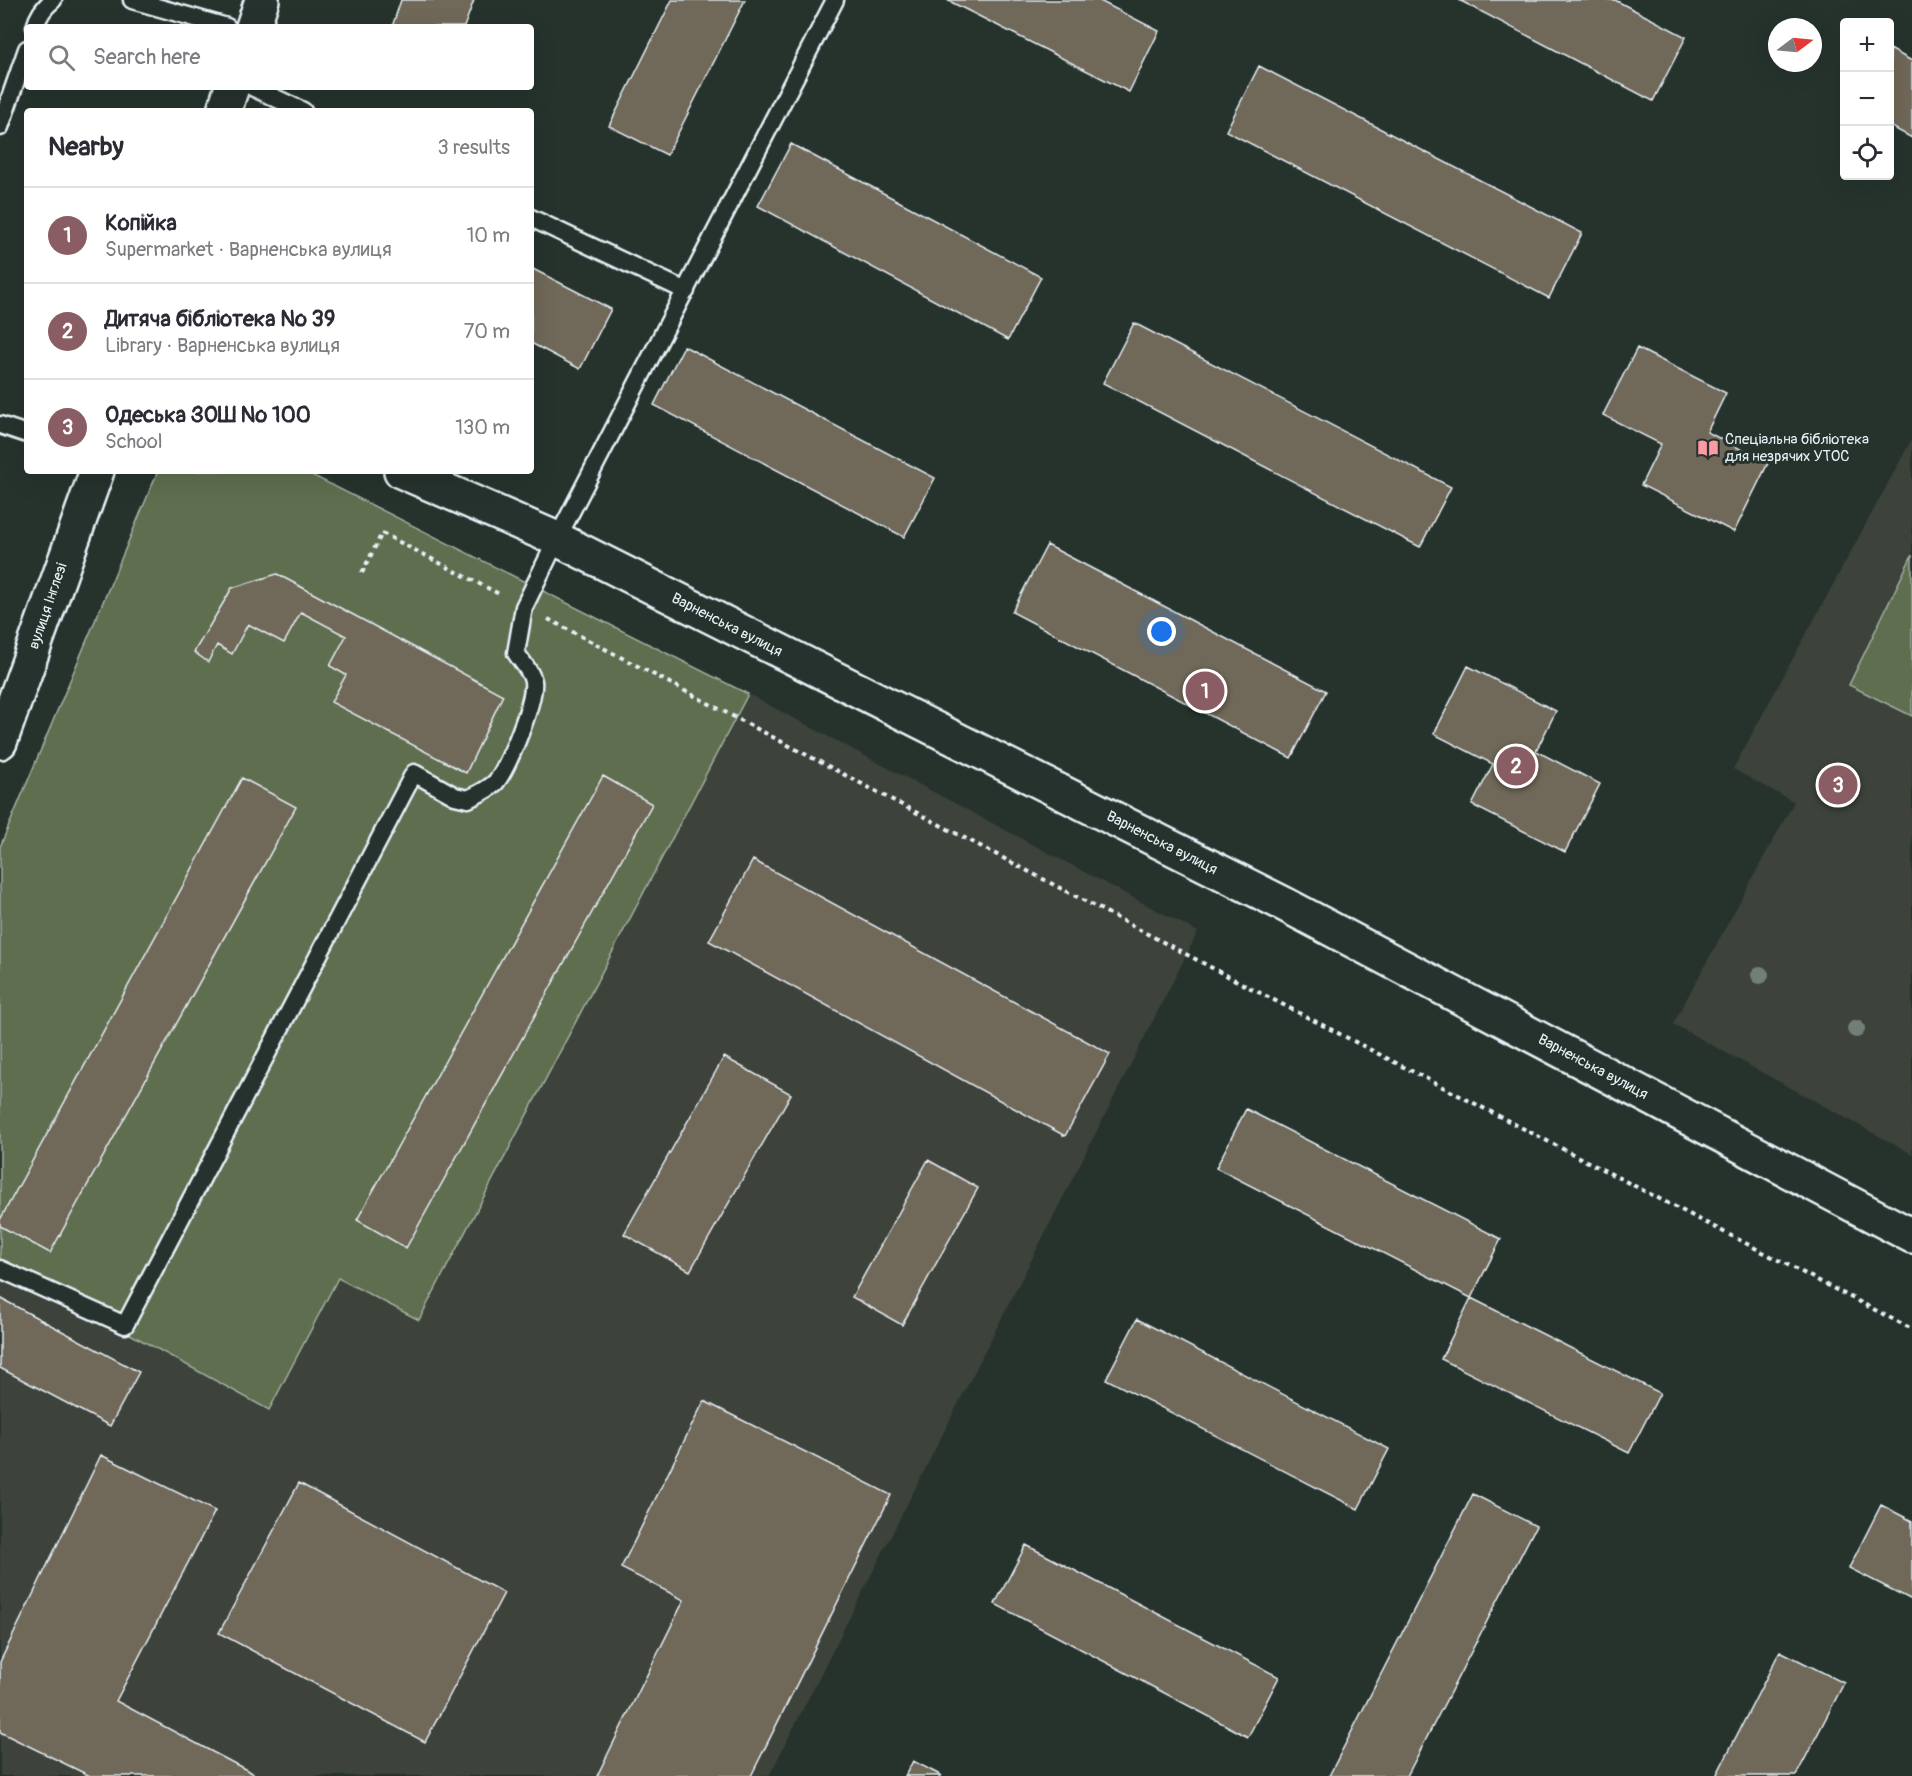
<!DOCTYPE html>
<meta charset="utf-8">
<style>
body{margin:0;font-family:Pangolin,sans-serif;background:#f7f7f7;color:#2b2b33}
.controls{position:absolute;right:18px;top:18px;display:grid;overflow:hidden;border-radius:6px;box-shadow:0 6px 24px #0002}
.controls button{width:54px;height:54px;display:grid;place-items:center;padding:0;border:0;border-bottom:2px solid #e1e1e2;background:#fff;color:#2b2b33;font:30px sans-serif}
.compass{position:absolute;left:1768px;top:18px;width:54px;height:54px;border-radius:50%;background:#fff;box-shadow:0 6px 24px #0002;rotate:74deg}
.you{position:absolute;left:1162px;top:632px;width:21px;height:21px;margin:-15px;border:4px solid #fff;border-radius:50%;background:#1a73e8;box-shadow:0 0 0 9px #1a73e833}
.badge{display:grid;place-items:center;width:39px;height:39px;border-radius:50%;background:#8a5d65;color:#fff;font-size:20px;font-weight:700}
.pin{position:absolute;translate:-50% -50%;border:3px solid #fff;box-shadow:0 2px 6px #0006}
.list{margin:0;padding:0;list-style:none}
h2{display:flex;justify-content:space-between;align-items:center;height:78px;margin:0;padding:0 24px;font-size:26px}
h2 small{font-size:20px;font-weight:400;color:#7c7c81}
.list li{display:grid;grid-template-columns:39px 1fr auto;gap:18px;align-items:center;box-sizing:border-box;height:96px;padding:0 24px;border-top:2px solid #e1e1e2}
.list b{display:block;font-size:22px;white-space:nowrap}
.list p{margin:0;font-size:20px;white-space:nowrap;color:#7c7c81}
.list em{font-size:20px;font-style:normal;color:#7c7c81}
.icon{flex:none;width:33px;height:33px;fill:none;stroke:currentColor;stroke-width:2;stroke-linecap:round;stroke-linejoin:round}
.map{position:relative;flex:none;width:1912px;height:1776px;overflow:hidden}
.search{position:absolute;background:#fff;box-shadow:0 6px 24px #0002;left:24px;top:24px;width:510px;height:66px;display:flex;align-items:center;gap:15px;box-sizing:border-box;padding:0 21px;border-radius:6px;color:#7c7c81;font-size:22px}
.panel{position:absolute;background:#fff;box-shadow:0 6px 24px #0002;left:24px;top:108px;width:510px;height:366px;border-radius:6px}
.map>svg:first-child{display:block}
</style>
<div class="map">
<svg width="1912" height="1776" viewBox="0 0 1912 1776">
<rect width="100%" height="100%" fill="#26332d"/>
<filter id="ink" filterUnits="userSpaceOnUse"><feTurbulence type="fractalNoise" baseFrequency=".0167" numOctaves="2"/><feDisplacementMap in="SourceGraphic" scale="12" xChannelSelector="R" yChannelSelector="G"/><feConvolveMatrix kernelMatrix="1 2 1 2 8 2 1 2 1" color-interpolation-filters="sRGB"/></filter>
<g filter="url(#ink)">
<!-- built -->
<path fill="#3c433a" d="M1912,439V1154L1673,1024L1794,802L1733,769Z
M748,694L1198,932L769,1776H0V1263L338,1277L419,1320Z"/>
<!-- green -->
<path fill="#5f6e50" stroke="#a4b0a4" stroke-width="1.5" d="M158,471H304L748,694L419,1320L338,1278L269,1410L0,1263V847Z
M1912,555V716L1849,685Z"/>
<!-- building -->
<path fill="#706758" stroke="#e8f1f8" stroke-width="1.5" d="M401,0H474L464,27H392Z
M672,0H745L667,155L609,126Z
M947,0H1098L1159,31L1129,92Z
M1459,0H1615L1686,37L1653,101Z
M1890,49L1912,61V138L1890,126Z
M1259,66L1582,233L1549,298L1226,131Z
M791,144L1041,277L1008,340L758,206Z
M531,268L611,309L580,369L531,343Z
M1134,323L1451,487L1420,547L1103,383Z
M684,346L935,478L904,537L654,405Z
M1637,348L1726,393L1707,432L1768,463L1734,532L1641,485L1661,444L1603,415Z
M1047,545L1326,691L1291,758L1012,612Z
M277,574L503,695L466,773L331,702L346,675L330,666L346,636L301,612L284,643L248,624L232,654L217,645L208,662L194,652L232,588Z
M1468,666L1556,711L1536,751L1600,784L1565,852L1472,805L1493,764L1434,734Z
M603,776L652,804L406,1248L357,1220Z
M242,778L296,807L50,1253L0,1226V1220Z
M753,860L1110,1054L1065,1136L709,941Z
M724,1057L791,1094L690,1271L624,1234Z
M1246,1109L1501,1239L1471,1298L1216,1168Z
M928,1160L978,1188L902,1325L852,1297Z
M0,1298L139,1372L110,1426L0,1368Z
M1471,1298L1660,1393L1629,1453L1441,1359Z
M1137,1319L1389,1449L1358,1509L1106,1379Z
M704,1401L891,1495L751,1776H597L684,1600L621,1568Z
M101,1455L215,1511L116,1701L258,1776H90L0,1732V1662Z
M299,1483L504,1593L425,1742L219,1633Z
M1473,1494L1536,1526L1407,1776H1329Z
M1881,1505L1912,1521V1600L1849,1568Z
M1026,1545L1279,1677L1248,1737L995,1604Z
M1780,1651L1844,1683L1796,1776H1716Z
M913,1761L942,1776H905Z"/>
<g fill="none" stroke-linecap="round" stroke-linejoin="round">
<!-- lane casing -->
<g stroke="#e8f1f8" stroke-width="21">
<path id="lane" d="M132,0L227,27
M35,27C38,16 44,7 53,0
M252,87L303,111
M0,127L27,49
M531,218L686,291
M0,425L27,434
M0,1269L125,1325L414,773L455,796L468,799C478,794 488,790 496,782C508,767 536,699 533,681C531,671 521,661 516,653L524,607L557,539L835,0"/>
</g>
<!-- secondary casing -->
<g stroke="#e8f1f8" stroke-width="38">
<path id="secondary" d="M253,27L262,0
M224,111L232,87
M401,471L557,539L1282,903L1912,1236
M0,742L97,471"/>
</g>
<!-- path -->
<path stroke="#e8f1f8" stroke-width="4" stroke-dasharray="4.5 4.5" stroke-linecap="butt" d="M362,573L382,533L501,595
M548,619L1239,982L1912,1329"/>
<!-- lane -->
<use href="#lane" stroke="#26332d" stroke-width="16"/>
<!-- secondary -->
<use href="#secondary" stroke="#26332d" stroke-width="33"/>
</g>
<!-- trees -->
<g fill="#727f78">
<circle cx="1760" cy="975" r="9"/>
<circle cx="1856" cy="1029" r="9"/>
</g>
</g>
<!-- icons -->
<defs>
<g id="library-bare" transform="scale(1.62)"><path d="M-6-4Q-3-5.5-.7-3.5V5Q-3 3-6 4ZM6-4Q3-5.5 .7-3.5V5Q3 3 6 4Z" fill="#ff9aa2" stroke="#26332d" stroke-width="2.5" paint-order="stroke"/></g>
</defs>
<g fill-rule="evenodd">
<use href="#library-bare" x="1708" y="448"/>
</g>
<g text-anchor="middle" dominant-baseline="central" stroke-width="6" stroke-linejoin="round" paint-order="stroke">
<!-- poi labels -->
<g font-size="15" fill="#e8f1f8" stroke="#26332d" text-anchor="start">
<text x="1725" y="439">Спеціальна бібліотека<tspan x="1725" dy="17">для незрячих УТОС</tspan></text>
</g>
<!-- street labels -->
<g font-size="15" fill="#e8f1f8" stroke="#26332d">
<text transform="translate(48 606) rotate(-71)">вулиця Інглезі</text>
<text transform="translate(727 625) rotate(27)">Варненська вулиця</text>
<text transform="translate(1162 843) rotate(27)">Варненська вулиця</text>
<text transform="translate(1593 1067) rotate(28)">Варненська вулиця</text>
</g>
</g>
</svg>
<div class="controls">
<button>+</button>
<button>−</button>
<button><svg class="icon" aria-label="locate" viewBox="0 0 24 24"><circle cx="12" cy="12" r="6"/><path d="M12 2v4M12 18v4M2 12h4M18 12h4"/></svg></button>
</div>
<svg class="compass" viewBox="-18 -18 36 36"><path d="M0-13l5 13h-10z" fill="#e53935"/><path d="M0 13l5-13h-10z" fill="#7c7c81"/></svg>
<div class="you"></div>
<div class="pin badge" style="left:1205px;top:691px">1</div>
<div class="pin badge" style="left:1516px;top:766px">2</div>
<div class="pin badge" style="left:1838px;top:785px">3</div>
<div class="search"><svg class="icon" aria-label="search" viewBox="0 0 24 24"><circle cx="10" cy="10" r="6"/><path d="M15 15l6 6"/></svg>Search here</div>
<section class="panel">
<h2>Nearby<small>3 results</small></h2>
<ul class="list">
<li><span class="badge">1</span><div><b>Копійка</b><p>Supermarket · Варненська вулиця</p></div><em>10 m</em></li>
<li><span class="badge">2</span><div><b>Дитяча бібліотека № 39</b><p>Library · Варненська вулиця</p></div><em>70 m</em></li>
<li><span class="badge">3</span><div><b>Одеська ЗОШ № 100</b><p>School</p></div><em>130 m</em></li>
</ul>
</section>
</div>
